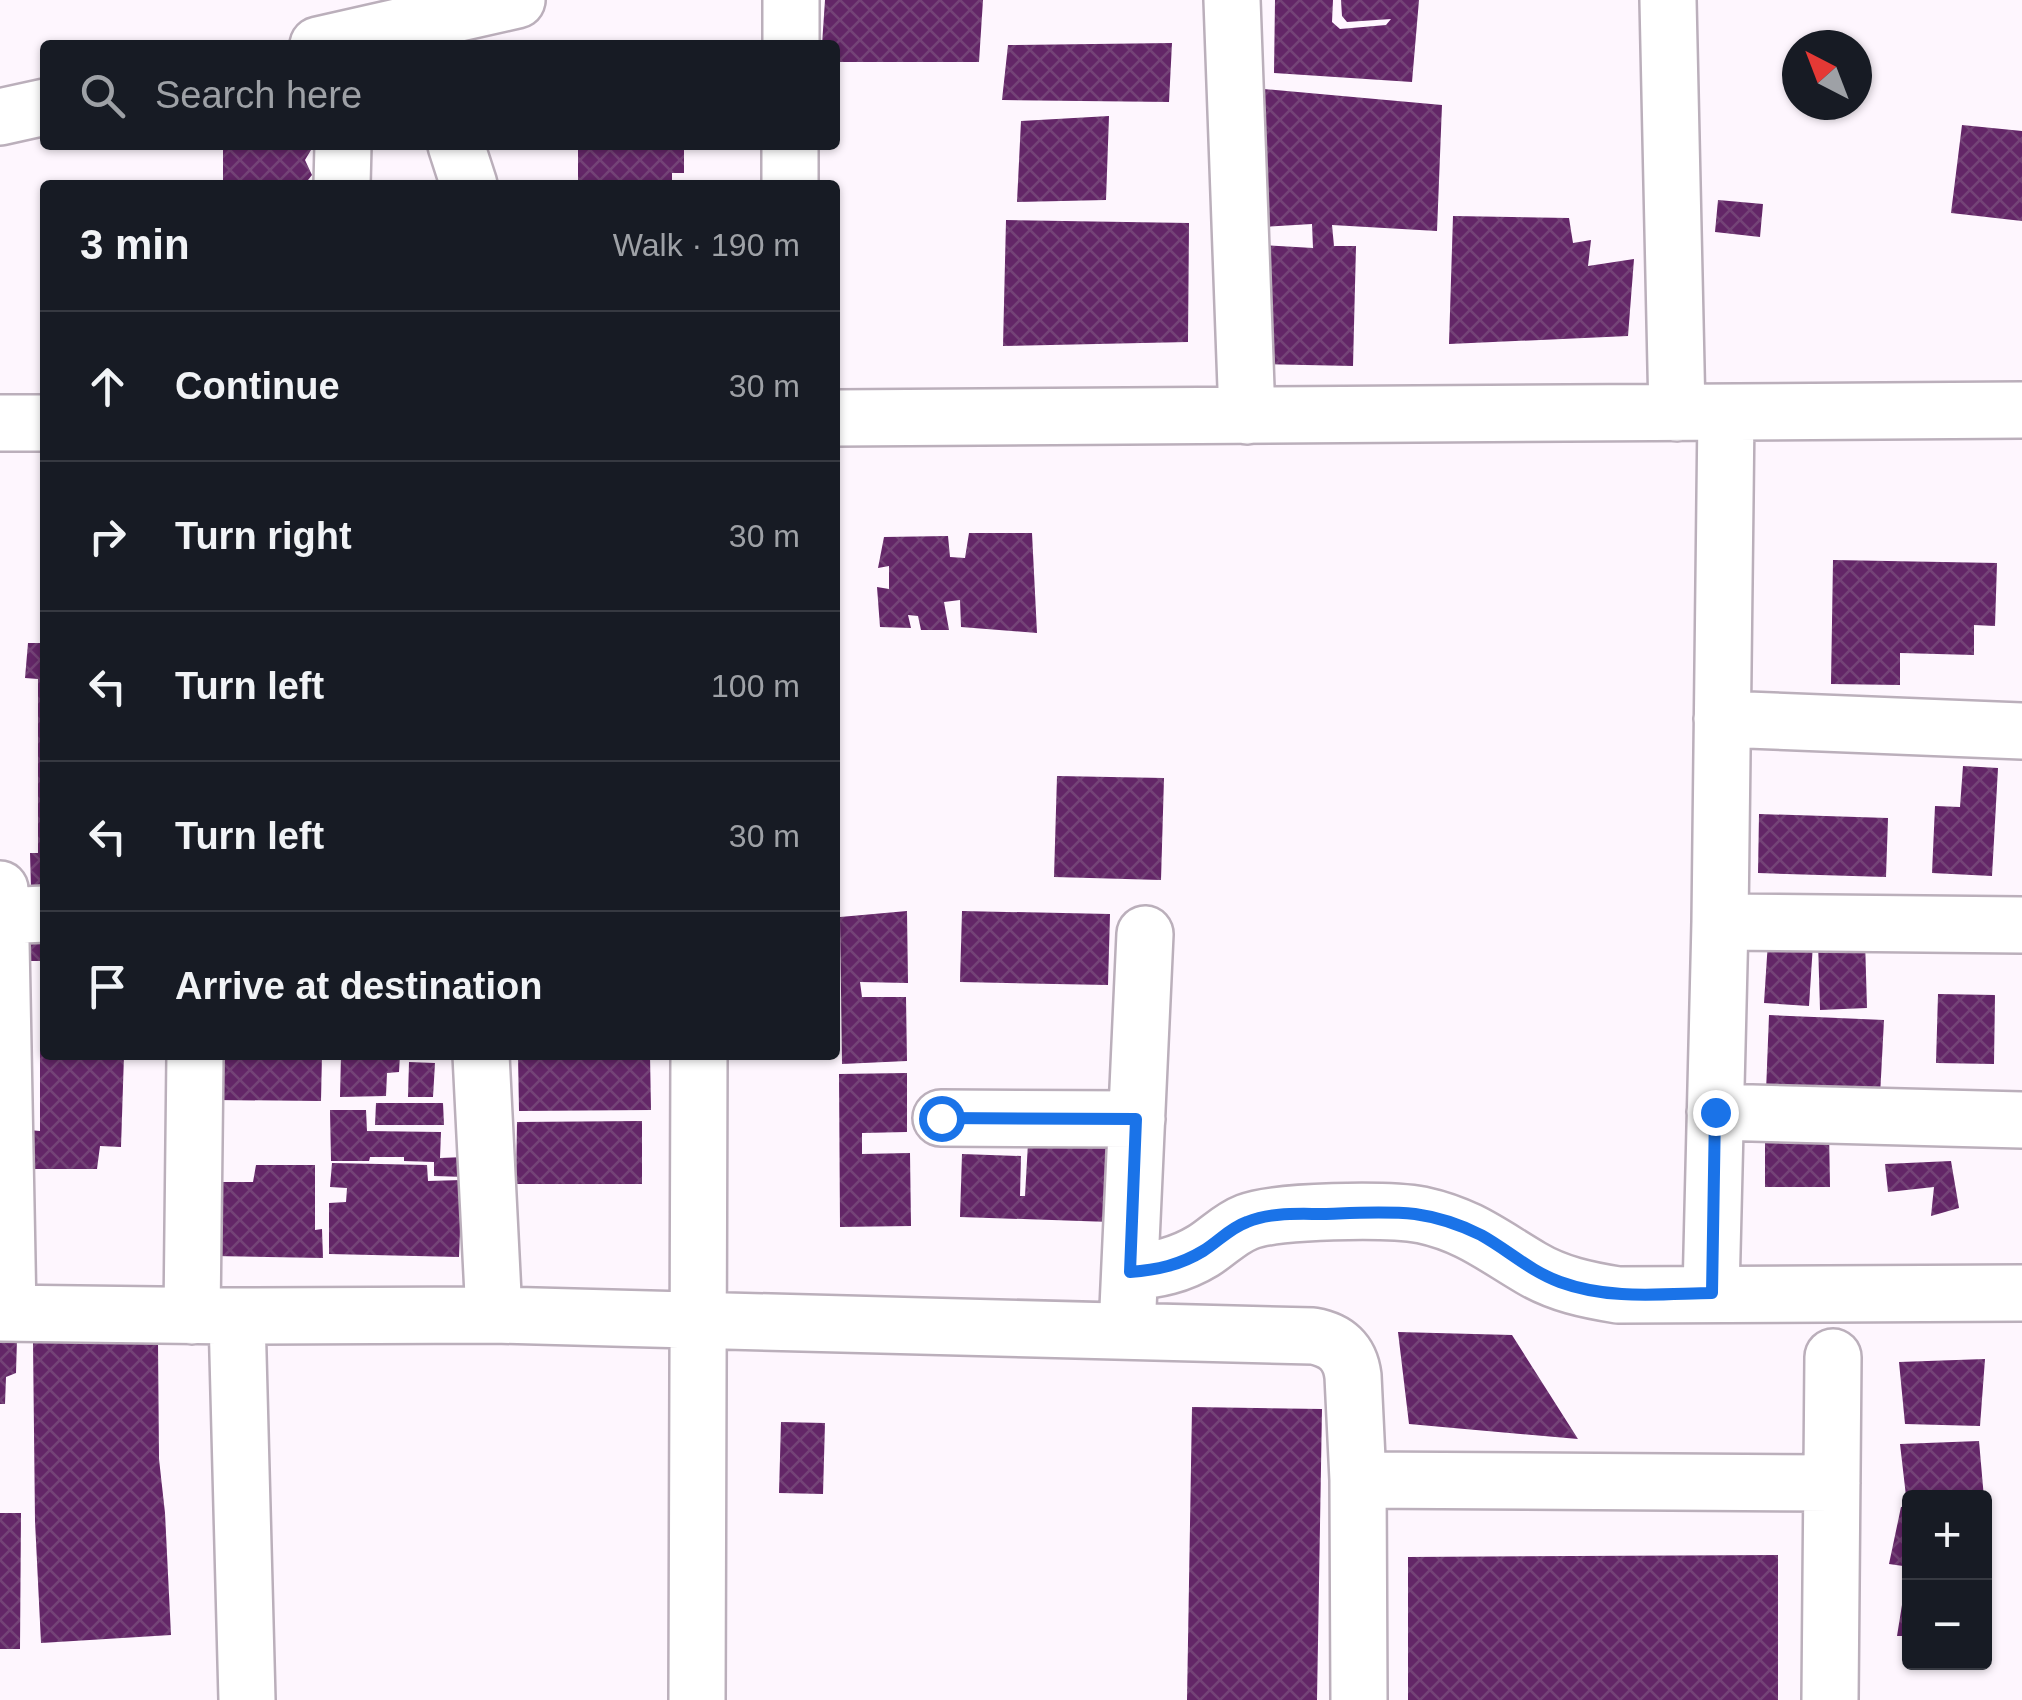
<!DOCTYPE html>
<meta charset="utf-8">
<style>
body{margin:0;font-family:Arial,sans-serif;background:#20242c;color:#f1f3f6}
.controls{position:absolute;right:30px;bottom:30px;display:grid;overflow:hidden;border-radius:10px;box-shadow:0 2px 8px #0004}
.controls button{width:90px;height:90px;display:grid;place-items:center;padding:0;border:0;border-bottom:2px solid #363941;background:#171b24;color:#f1f3f6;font:50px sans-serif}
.compass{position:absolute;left:1782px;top:30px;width:90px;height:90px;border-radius:50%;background:#171b24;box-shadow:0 2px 8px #0004;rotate:318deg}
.stop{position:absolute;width:30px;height:30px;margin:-22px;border:8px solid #1a73e8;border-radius:50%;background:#fff}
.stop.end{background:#1a73e8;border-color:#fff;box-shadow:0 2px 10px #0008}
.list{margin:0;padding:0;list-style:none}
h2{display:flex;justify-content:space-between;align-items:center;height:130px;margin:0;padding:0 40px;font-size:42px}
h2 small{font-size:32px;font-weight:400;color:#9ea1a6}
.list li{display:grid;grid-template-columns:65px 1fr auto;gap:30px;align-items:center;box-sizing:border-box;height:150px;padding:0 40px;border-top:2px solid #363941}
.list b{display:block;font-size:38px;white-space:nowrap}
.list em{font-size:32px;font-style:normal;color:#9ea1a6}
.icon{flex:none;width:55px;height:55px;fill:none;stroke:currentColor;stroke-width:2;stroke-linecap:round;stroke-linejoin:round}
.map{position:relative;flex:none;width:2022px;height:1700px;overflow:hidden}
.search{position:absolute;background:#171b24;box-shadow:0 2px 8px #0004;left:40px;top:40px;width:800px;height:110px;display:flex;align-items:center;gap:25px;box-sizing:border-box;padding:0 35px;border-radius:10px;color:#9ea1a6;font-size:38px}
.panel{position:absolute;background:#171b24;box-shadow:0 2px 8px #0004;left:40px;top:180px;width:800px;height:880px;border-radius:10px}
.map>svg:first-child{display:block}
</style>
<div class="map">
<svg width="2022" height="1700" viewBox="0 0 2022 1700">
<defs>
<pattern id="building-cross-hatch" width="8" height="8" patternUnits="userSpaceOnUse" patternTransform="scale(2.5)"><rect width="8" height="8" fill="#632667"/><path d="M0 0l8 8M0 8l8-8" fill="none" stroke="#744377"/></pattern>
</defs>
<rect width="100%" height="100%" fill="#fef6fe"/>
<!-- building -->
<path fill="url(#building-cross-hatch)" d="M825,0H983L979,62H835V45H822Z
M1275,0H1333L1332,22L1340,29L1386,25L1391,19L1347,22L1342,16L1341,0H1419L1412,82L1274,73Z
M1172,43L1169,102L1002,100L1008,45Z
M1252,88L1442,105L1437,231L1332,225L1334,246H1356L1353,366L1252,364L1246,244L1313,248L1312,224L1245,228Z
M1109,116L1106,200L1017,202L1021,121Z
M1962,125L2022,131V221L1951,213Z
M223,145H314L305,160L312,175L304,185H223Z
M578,145H684V173H672V185H578Z
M1718,200L1763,204L1760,237L1715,232Z
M1453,216L1569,218L1573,243L1591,240L1588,266L1634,259L1628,336L1449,344Z
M1006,220L1189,223L1188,342L1003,346Z
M969,533H1032L1037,633L961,627L960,600L944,602L949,630H921L918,616L908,615L911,628L880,627L877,587L889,589V566L878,568L884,537L948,536L950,557L965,558Z
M1833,560L1997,563L1995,626L1974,625V655L1900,653V685L1831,684Z
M28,643H45V889H31L30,853H38V679L25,678Z
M1963,766L1998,768L1992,876L1932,873L1935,806L1960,807Z
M1057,776L1164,778L1161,880L1054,877Z
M1759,814L1888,818L1886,877L1758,873Z
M907,911L908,983L860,982L862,997H906L907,1061L842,1064L840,917Z
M962,911L1110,914L1108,985L960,982Z
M45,939V1055H124L121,1147L100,1146L97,1169H29V1130L40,1131V961H28V940Z
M1865,940L1867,1008L1820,1010L1818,942Z
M1768,941L1813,944L1809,1006L1764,1003Z
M1938,994L1995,995L1994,1064L1936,1063Z
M1769,1015L1884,1020L1880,1096L1766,1092Z
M217,1055H322L321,1101L216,1100Z
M341,1055H400L399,1072L387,1073L386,1096L340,1097Z
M518,1055H650L651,1110L519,1111Z
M409,1062L435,1063L433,1097H408Z
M907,1073V1132L862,1133V1154L910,1153L911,1226L840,1227L839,1074Z
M376,1103H443L444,1125H375Z
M330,1110H366L367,1131L441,1132L440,1158L465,1157L466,1177L434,1176V1162L404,1161V1157H370L369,1161H331Z
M642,1121V1184H516L517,1122Z
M1829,1131L1830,1187H1765V1132Z
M1028,1143L1113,1146L1110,1222L960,1217L962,1154L1021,1156L1020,1196H1025Z
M1951,1161L1959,1208L1931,1216L1934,1187L1888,1192L1885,1164Z
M332,1163L427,1165L428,1181L462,1180L459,1257L329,1254V1203L346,1202L347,1188L330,1187Z
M256,1165H315V1230L322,1229L323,1258L214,1256V1182H253Z
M1398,1332L1512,1335L1578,1439L1409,1424Z
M0,1339H17L16,1373L6,1377L5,1404H0Z
M158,1341L159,1459L165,1513L171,1635L41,1643L35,1521L33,1342Z
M1985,1359L1980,1426L1905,1424L1899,1362Z
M1192,1407L1322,1409L1317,1700H1187Z
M781,1422L825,1423L823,1494L779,1493Z
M1979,1441L1984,1498L1906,1496L1900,1444Z
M1910,1506V1567L1889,1564L1901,1507Z
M0,1513H21L20,1649H0Z
M1778,1555V1700H1408V1557Z
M1910,1579V1636H1897L1906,1580Z"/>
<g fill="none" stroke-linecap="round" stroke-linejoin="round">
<!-- minor casing -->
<g stroke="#bbafbb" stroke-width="60">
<path id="minor" d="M1232,0L1247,416
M1668,0L1677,413
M318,45L517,0
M791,45V0
M0,117L45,107
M456,145L469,185
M342,185L343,145
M790,185V145
M835,418L2022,410
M0,423H45
M1722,719L2022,731
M0,889L8,1313
M0,916L45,914
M1720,922L2022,925
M481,1055L494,1315
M1715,1112L2022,1120
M941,1118L1137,1119
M1130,1272C1157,1270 1180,1265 1203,1251C1218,1242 1229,1229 1247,1222C1276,1210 1389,1209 1422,1215C1468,1225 1492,1245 1531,1268C1558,1284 1587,1290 1618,1295L2022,1293
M1711,1293L1720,922L1726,413
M1128,1308L1145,934
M0,1313L237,1316L494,1315L1313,1336C1336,1340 1350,1352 1353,1376L1358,1480L1359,1700
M192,1316L195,1055
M237,1316L247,1700
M1358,1480L1832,1483
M697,1700L699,1055
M1830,1700L1833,1357"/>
</g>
<!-- minor -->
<use href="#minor" stroke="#fff" stroke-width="55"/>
</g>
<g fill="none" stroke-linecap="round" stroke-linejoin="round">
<!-- route -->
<path stroke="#1a73e8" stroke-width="12" d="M941,1118L1136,1119L1130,1272C1157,1270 1180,1265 1203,1251C1219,1241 1230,1228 1247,1222C1271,1212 1298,1214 1323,1214C1354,1213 1385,1211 1415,1214C1437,1217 1461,1225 1481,1235C1508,1250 1530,1271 1560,1282C1609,1300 1660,1294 1712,1293L1715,1112"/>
</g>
</svg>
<div class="controls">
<button>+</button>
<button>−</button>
</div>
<svg class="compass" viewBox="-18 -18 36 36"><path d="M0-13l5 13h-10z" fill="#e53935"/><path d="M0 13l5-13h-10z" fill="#9ea1a6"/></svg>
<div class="stop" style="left:941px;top:1118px"></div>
<div class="stop end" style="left:1715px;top:1112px"></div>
<div class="search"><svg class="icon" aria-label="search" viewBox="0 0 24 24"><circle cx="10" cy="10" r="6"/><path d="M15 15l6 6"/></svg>Search here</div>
<section class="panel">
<h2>3 min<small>Walk · 190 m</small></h2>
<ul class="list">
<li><svg class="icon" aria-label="ahead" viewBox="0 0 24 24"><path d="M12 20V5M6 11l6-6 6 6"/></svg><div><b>Continue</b></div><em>30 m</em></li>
<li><svg class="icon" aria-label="right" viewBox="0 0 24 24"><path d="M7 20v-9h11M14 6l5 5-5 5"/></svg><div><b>Turn right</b></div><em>30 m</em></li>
<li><svg class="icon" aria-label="left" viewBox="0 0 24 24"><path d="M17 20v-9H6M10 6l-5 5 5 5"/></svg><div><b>Turn left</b></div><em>100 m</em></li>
<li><svg class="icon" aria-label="left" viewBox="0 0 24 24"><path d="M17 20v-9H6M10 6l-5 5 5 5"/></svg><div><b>Turn left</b></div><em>30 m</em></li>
<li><svg class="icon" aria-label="arrive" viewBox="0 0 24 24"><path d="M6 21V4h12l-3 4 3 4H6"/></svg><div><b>Arrive at destination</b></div></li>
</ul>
</section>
</div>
